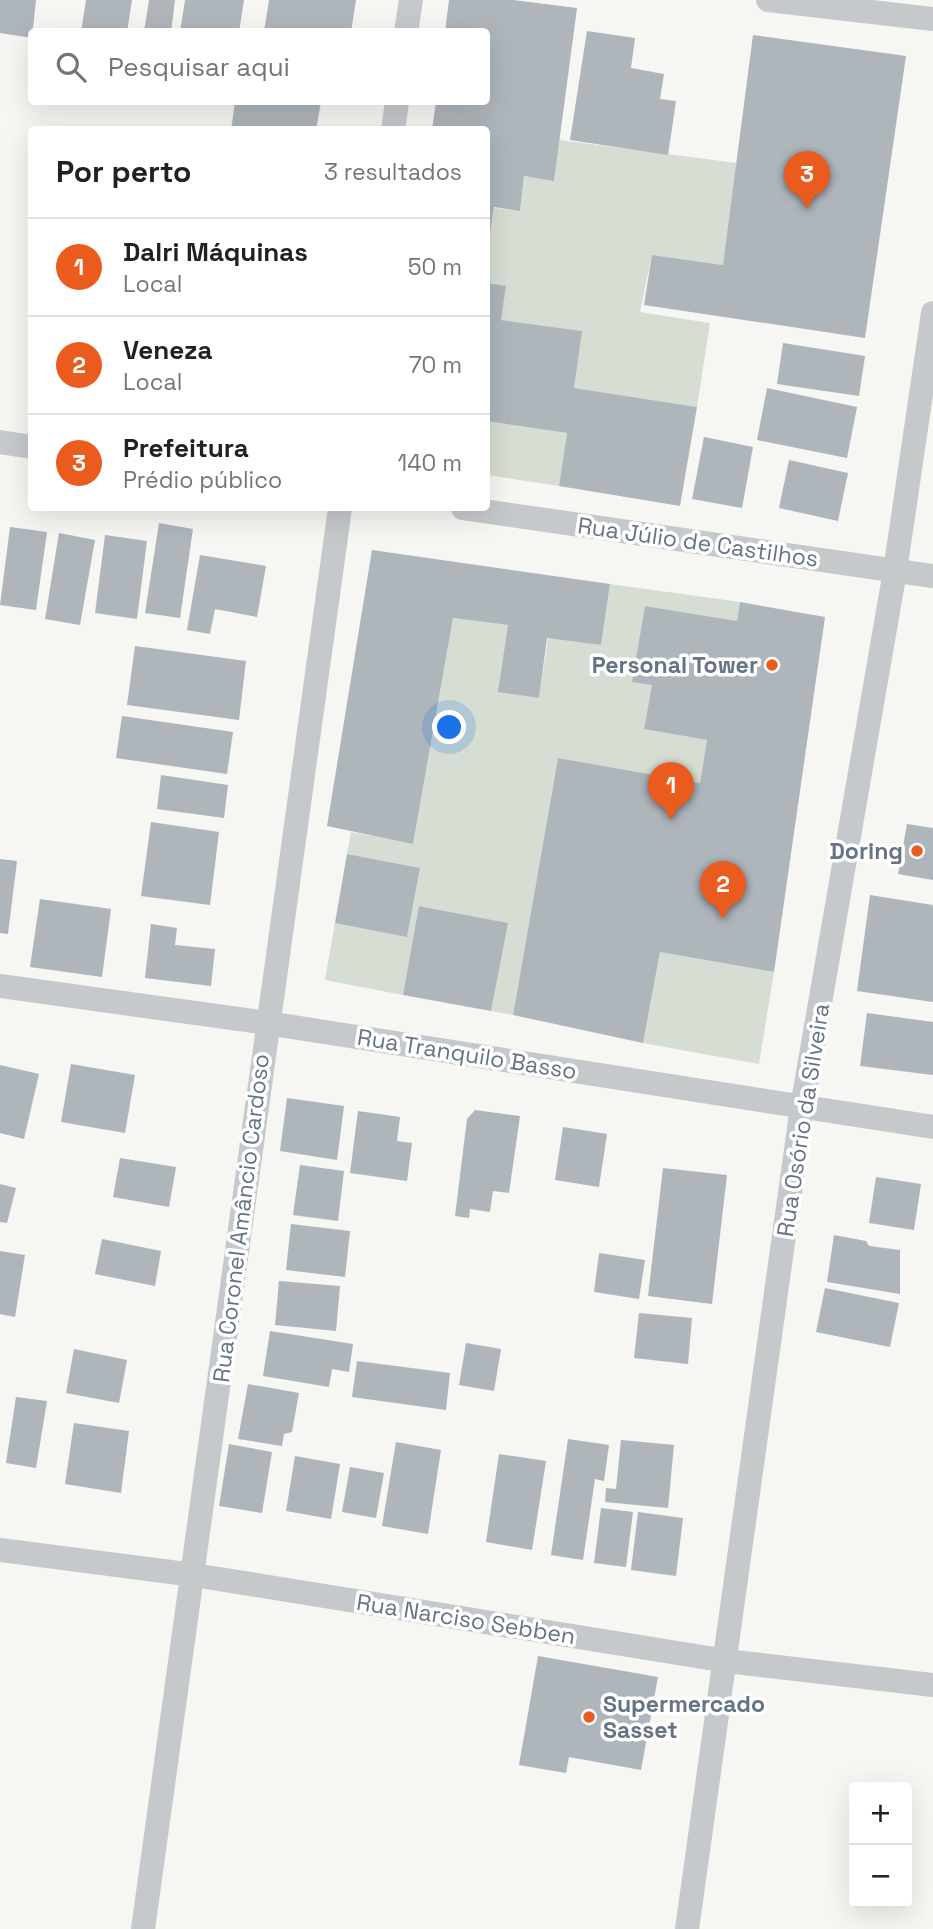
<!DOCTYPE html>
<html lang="pt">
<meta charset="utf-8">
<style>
body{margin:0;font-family:"Space Grotesk",sans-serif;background:#f2f2f2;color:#202124}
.controls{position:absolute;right:21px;bottom:21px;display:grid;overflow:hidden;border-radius:7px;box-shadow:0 7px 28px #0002}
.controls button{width:63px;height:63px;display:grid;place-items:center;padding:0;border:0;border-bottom:2px solid #e0e0e0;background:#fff;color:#202124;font:35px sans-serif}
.you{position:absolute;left:450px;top:728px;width:24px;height:24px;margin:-18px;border:5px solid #fff;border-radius:50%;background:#1a73e8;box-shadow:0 0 0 10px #1a73e833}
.badge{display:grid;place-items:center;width:46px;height:46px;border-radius:50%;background:#ea5c1e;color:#fff;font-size:23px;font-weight:700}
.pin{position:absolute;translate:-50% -58px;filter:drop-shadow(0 2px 4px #0008)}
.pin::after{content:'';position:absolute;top:37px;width:24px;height:21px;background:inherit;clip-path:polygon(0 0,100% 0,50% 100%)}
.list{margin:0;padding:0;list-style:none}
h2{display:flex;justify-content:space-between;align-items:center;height:91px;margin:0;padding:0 28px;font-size:30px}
h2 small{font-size:23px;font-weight:400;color:#757577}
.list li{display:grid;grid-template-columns:46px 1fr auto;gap:21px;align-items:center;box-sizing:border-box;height:98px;padding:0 28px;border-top:2px solid #e0e0e0}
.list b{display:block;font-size:26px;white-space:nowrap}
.list p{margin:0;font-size:23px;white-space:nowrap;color:#757577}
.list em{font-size:23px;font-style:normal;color:#757577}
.icon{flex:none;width:38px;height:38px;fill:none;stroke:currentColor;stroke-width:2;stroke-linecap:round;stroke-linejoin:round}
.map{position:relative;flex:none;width:933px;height:1929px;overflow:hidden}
.search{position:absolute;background:#fff;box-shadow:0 7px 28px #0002;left:28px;top:28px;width:462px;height:77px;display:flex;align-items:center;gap:18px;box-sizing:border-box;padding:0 24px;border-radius:7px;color:#757577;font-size:26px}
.panel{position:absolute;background:#fff;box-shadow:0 7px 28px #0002;left:28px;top:126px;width:462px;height:385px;border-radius:7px}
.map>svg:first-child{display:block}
</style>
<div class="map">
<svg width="933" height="1929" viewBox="0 0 933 1929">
<rect width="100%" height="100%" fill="#f6f6f2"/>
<!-- green -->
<path fill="#d6ded3" d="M559,140L737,163L723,265L652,255L640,312L710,323L697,407L573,388L581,331L501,320L487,283V258L494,208L520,211L524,176L554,180Z
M486,421L567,433L559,486L487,475Z
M610,584L740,602L737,621L645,606L633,681L652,685L644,729L707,740L700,783L558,758L513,1015L491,1011L507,923L420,906L403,995L325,980L335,923L407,936L420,868L347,854L351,832L413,843L453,618L508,625L499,692L539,698L548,638L601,645Z
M660,952L774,972L759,1064L643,1043Z"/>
<!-- building -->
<path fill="#aeb5bb" d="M0,0H36L32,38L0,33Z
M86,0H132L127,32H81Z
M149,0H175L171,32H144Z
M185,0H244L239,32H180Z
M269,0H356L351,32H264Z
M449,0H513L577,8L554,181L524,176L520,211L494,207L488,249L486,130H432L436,102H486V32H445Z
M587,31L635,38L631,68L664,74L660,99L676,101L668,155L570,140Z
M753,35L906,56L865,338L644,305L652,255L723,265Z
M235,102H321L316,130H231Z
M486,283L506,286L501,320L582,331L574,388L697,407L680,506L559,486L567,433L486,421Z
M783,343L865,356L859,396L777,384Z
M767,388L857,407L847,458L757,440Z
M704,437L753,447L742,508L692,499Z
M789,460L848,473L838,521L779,508Z
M159,523L193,529L180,618L145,613Z
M10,527L47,532L36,610L0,605Z
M59,533L95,540L80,625L45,619Z
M105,535L147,541L137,619L95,613Z
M372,550L610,584L601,645L547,638L539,698L498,692L508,625L453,618L413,844L327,826Z
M200,555L266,566L257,617L215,609L210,634L187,630Z
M740,602L825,617L774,972L660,952L643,1043L513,1015L558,758L700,783L707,740L644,729L652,685L632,682L645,606L737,621Z
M135,646L246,661L239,720L127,705Z
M122,716L233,732L227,774L116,758Z
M161,775L228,785L224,818L157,809Z
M151,822L219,832L210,905L141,896Z
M907,824L933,828V880L898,874Z
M347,854L420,868L407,937L335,923Z
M0,859L17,861L8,934L0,933Z
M870,895L933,905V1002L857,991Z
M40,899L111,909L102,977L30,967Z
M419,906L508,923L491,1011L403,995Z
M151,924L177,928L175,945L215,949L211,986L145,978Z
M867,1013L933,1022V1075L860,1066Z
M71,1064L135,1075L125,1133L61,1122Z
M0,1065L39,1074L24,1139L0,1133Z
M287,1098L344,1106L337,1160L280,1151Z
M475,1110L520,1116L509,1193L493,1191L490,1212L470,1209L469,1218L455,1216L467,1119Z
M358,1111L400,1117L397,1141L412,1143L407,1181L350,1173Z
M563,1127L607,1134L599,1187L555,1180Z
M120,1158L176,1167L169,1207L113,1197Z
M300,1165L344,1171L338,1221L293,1215Z
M663,1168L727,1175L712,1304L648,1296Z
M876,1177L921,1184L914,1230L869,1223Z
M0,1184L16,1188L7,1223L0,1222Z
M291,1224L350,1231L345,1277L286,1270Z
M834,1235L866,1241L869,1246L900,1250V1294L827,1282Z
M102,1239L161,1251L155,1286L95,1274Z
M0,1251L25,1255L15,1317L0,1314Z
M599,1253L645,1260L639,1299L594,1292Z
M279,1281L340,1286L336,1331L275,1325Z
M825,1288L899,1303L890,1347L816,1332Z
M639,1313L692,1318L688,1364L634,1358Z
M270,1331L353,1344L349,1372L332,1369L329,1387L263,1376Z
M466,1343L501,1349L494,1391L459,1385Z
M74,1349L127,1360L119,1403L66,1393Z
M357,1361L450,1373L446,1410L352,1397Z
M248,1384L299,1393L292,1432L284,1434L282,1446L238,1439Z
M16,1397L47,1401L36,1468L6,1463Z
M74,1423L129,1431L121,1493L65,1484Z
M568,1439L609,1445L604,1481L595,1479L583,1560L551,1555Z
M621,1440L674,1445L668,1508L605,1502L606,1488L616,1489Z
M396,1442L441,1450L428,1534L382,1526Z
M229,1444L272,1452L262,1513L219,1506Z
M499,1454L546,1461L532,1550L486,1542Z
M295,1456L340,1464L331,1519L286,1511Z
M350,1467L384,1473L376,1518L342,1512Z
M601,1508L633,1512L626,1567L594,1563Z
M638,1512L683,1518L676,1576L631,1570Z
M538,1656L658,1677L641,1770L569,1757L566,1773L519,1765Z"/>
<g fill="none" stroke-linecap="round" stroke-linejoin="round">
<!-- minor -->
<path stroke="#c6c9cc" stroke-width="24" d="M768,0L933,19
M406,32L411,0
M393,130L397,102
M0,442L32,447
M463,508L933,576
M0,986L267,1023L933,1127
M0,1550L194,1575L727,1661L933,1685
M143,1929L340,508
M687,1929L802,1107L895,571L933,313"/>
</g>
<!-- markers -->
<g fill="#ea5c1e" stroke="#fff" stroke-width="2.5">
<circle cx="772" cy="665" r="7"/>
<circle cx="917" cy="851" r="7"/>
<circle cx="589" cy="1717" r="7"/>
</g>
<g text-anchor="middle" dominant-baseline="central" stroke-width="7" stroke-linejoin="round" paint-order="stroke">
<!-- street labels -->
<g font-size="23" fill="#647485" stroke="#fff">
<text transform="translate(698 542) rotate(8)">Rua Júlio de Castilhos</text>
<text transform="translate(467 1054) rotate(9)">Rua Tranquilo Basso</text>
<text transform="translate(803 1120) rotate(-81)">Rua Osório da Silveira</text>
<text transform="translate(241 1218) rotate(-83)">Rua Coronel Amâncio Cardoso</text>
<text transform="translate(466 1619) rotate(9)">Rua Narciso Sebben</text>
</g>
<!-- poi labels -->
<g font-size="23" font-weight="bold" fill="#647485" stroke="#fff" text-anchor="end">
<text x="758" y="665">Personal Tower</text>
<text x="903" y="851">Doring</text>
<text x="603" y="1704" text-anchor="start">Supermercado<tspan x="603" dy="26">Sasset</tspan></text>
</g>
</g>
</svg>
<div class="controls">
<button>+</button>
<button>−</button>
</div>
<div class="you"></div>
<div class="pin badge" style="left:671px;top:820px">1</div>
<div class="pin badge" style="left:723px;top:919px">2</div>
<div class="pin badge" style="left:807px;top:209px">3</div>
<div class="search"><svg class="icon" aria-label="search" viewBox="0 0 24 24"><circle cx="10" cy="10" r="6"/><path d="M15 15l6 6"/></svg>Pesquisar aqui</div>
<section class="panel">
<h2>Por perto<small>3 resultados</small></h2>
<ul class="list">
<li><span class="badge">1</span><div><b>Dalri Máquinas</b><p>Local</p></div><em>50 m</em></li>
<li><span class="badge">2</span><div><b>Veneza</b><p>Local</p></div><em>70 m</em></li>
<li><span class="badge">3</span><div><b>Prefeitura</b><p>Prédio público</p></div><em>140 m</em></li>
</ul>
</section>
</div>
